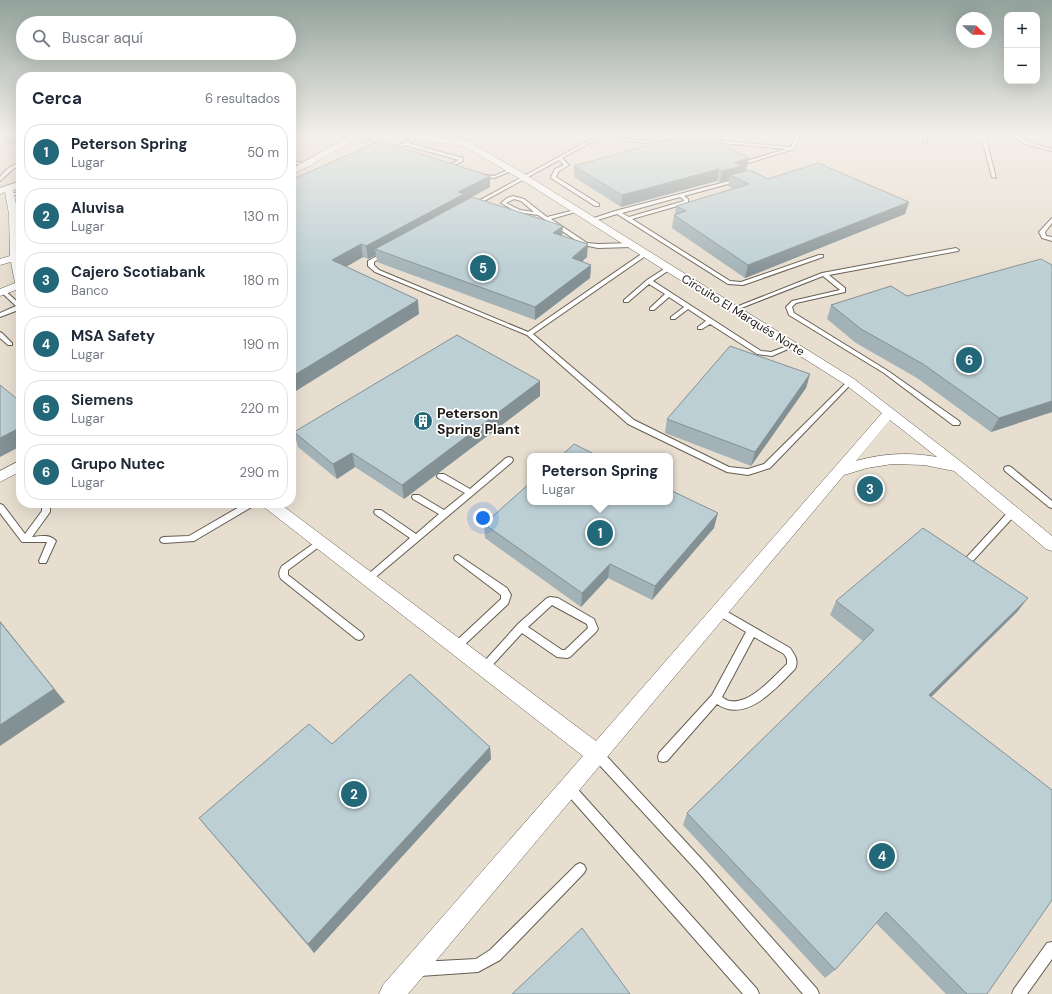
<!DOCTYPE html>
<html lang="es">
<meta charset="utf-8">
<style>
body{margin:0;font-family:"DM Sans",sans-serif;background:#f6f6f7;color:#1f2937}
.controls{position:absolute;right:12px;top:12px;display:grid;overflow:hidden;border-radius:8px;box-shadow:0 4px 16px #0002}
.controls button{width:36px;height:36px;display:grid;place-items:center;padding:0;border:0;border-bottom:1px solid #e0e1e3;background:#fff;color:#1f2937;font:20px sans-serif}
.compass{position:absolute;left:956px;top:12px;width:36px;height:36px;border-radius:50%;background:#fff;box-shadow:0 4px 16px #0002;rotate:112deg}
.you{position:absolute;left:483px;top:518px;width:14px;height:14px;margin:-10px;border:3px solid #fff;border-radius:50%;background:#1a73e8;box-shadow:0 0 0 6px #1a73e833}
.badge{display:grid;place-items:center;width:26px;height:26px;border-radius:50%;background:#236878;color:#fff;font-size:13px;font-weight:700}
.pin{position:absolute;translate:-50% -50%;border:2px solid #fff;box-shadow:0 1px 4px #0006}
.popup{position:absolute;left:527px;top:453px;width:146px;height:52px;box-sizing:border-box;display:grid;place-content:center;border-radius:8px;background:#fff;filter:drop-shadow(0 1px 3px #0005);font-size:13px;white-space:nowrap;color:#747a83}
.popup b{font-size:15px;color:#1f2937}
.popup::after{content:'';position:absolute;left:50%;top:100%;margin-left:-8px;border:8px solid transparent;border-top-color:#fff}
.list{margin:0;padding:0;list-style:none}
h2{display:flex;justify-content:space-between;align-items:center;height:52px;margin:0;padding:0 16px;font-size:17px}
h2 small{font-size:13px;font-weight:400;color:#747a83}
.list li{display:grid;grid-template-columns:26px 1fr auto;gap:12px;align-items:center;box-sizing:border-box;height:56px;margin:0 8px 8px;padding:0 8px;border:1px solid #e0e1e3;border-radius:16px}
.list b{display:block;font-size:15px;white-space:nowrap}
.list p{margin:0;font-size:13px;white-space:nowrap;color:#747a83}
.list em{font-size:13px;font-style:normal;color:#747a83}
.icon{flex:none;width:22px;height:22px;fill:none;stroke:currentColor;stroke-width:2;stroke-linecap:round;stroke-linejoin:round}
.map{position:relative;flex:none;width:1052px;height:994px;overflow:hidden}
.search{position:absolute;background:#fff;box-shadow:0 4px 16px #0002;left:16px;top:16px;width:280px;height:44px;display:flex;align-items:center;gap:10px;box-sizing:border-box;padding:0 14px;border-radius:22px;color:#747a83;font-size:15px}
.panel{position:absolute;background:#fff;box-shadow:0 4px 16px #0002;left:16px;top:72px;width:280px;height:436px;border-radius:16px}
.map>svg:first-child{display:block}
</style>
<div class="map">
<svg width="1052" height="994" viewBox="0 0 1052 994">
<rect width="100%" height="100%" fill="#e7ded0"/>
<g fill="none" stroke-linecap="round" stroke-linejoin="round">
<!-- service casing -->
<g stroke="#655e52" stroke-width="2">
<path id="service" d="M469,135H474L462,143H460V141Z
M599,135L645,141L663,137L653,135H670L689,138L687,139L666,137L665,139L645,143L601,137L562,158L569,165L559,171L556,177L599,204V206H595L551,178V177L555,169L564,165L559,160L475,206L471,205Z
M796,135H800L794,149L745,164L743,163V162L786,149L712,142L710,141L712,140L791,147Z
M923,135H927V142L924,141Z
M981,135H985L996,178L992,177Z
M1011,135H1016L1033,144L1052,149V151L1025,144Z
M418,136L419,138L408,143L463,158V161L450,167L442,165L444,164L449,165L459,160L404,145L395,150L391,149Z
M367,141L384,146L385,147L383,148L366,143L365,142Z
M291,160L307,165V166L305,167L291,162Z
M21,161V164L11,171L0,181V177L7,169Z
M510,169L514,170L494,178L477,175L479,174L494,176Z
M737,179H739V181L684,196L688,199V203L632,219L730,281L741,282L819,255H823V257L743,285L728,284L617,214L591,222L588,220L615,211ZM680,197L684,200V201L629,217L622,213Z
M21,191V193L10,196L8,195Z
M513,196L524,199L547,217L579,209V211L551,219L587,243L598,244L632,243L635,245L632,247L598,248L583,245L538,215L517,212L501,203L507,198ZM514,199L521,201L534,212L520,210L506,203Z
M1052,218V223L1045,232L1046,236L1052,237V241L1042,238L1039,232Z
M956,248L959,250L958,251L829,275L845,288V292L796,303L792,307L794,313L888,371L959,421L960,423L959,425H953L884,373L789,315L786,307L792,301L840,290L823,276L736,310H732L731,309L822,273Z
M384,252L389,253L374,262V265L379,270L528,332L643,253H647V255L533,334L634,420L729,467L748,469L764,464L848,381H852L853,382L770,468L748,475L727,472L628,424L527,335L375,272L368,266V261Z
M667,267L672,268L653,281L761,351L771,352L790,345L792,344L795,346L772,356L757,354L710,324L702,329H698V327L706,321L688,309L675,319H671V317L684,307L669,297L654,310H650V308L665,294L649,284L628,302H624V300L647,280Z
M3,289L21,305V309L0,317V313L16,306L1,292L0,291Z
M0,332L2,333L12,343V345H8L0,338Z
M509,457L512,458L513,460L512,462L371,581L368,582L365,581L364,579L365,577L410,538L375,514L374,512L375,510H381L416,534L439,514L413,499L412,497L413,495H419L444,510L465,493L438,478L437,476L438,474H444L470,489L506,458Z
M1008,466L1011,467L1052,501V508L1049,507L1005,471L1004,469L1005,467Z
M38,503H47L50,507V512L32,537C41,536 50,534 56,541L46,563H40L39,561L47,542H22L0,513V504L3,505L25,534L42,511V508Z
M246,503H256L255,505L194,541L164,543L161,542L160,540L161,538L164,537L189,536Z
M1013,509L1016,510L1017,512L1016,514L971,563H965L964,561L965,559L1010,510Z
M320,539L323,540L324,542L323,544L288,570V575L362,633L364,636L362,639L359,640L356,639L281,579C278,574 279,571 282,566Z
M458,555L507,588L511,595L508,604L460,649L457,650L454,649L452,646L454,643L501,599V595L455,560L454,558L455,556Z
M550,597L558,598L594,619L598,629L596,632L570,657L567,658L557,657L522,633L488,670L485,671L482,670L480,667L482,664L518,624L547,598ZM552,605L587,624L588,628L565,650H562L528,627Z
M719,607L790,648C795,655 799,661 795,669C776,688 746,724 717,704L667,761L663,762L659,761L658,757L659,753L712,695L746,632L716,614L714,611L716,608ZM754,637L784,654L787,659V664C774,676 750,705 730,701C727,701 724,698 722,697Z
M597,749L601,750L707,865L817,989L819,994H803L699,873L593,758L592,754L593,750Z
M569,783L573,784L757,989L759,994H743L565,792L563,788L565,784Z
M580,863L584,865L586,869L584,873L500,960L478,972L420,976L415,974L413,969L415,964L420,962L476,959L490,950L576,865Z
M1052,942V959L1027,994H1012L1014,989L1047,943Z"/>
</g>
<!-- minor casing -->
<g stroke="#655e52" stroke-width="1">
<path id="minor" d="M352,135H362L311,165L291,175V169Z
M403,135H423L469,142L528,176L854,379L964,464L1052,536V551L1046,549L954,471L924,465L892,464L867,468L844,475L408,994H379L383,985L583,756L264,507L261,503H279L596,741L882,413L846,385L522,180L464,146L407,137ZM890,420L937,457C910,452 883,453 856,461Z
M21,181V187L13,190L18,214L21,288L0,296V289L15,283L11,262L0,265V259L10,256L9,214L5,192L0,194V188Z
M21,460V471L0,482V471Z"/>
</g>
<!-- service -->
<use href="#service" fill="#fff" fill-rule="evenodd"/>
<!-- minor -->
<use href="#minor" fill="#fff" fill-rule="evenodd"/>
</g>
<!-- wall -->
<path fill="#a2b2b6" d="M3,135H21V146L8,145Z
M685,135H728L725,139H723L722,145L746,170L741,172L768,179L909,202L905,214L745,278L672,228L674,215H675L676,206L733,189L728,186L729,180L720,183L717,181L621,207L574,177V166Z
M755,135H791V139Z
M490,176V187L472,197L562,236L587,257L582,261L591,265L590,278L535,320L377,262L376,255L368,259L363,257L346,267L419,314L291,394V180Z
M831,305L1052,412L991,432L917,378L856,343L827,319Z
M810,374L806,388L751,466L665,433L667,419Z
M540,381V396L404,499L355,467L337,479L298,447L294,432Z
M484,524L714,528L652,600L608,578L581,607L485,538Z
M836,601L1017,612L931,697L987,994H946L876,923L835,970L825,978L683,825L687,813L863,641L830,615Z
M332,744L490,747L491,759L314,953L208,829L199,818Z"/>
<!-- shaded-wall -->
<path fill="#849194" d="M723,135H724L722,144L716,155L718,143Z
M749,158L746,170L741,171L740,177L730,175L729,180L720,183L722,171L735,162Z
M719,169L717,181L621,207L622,195Z
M490,176V187L375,249L376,255L368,259L366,246L458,192Z
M909,202L905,214L745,278L748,265Z
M563,226L562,238L553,233Z
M361,244L363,257L335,273L332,260Z
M588,244L587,257L572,271V258Z
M591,265L590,278L535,320V307Z
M418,300L419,314L291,394V377Z
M810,374L806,388L751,466L755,452Z
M540,381V396L404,499L402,485Z
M1052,401V412L991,432L999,418Z
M21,427V446L0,457V438Z
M352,453L355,467L337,479L333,464Z
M718,513L714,528L652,600L655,586Z
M610,564L608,578L581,607L582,593Z
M1028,598L1017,612L919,709L929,695Z
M0,621L65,702L0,746Z
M490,747L491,759L314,953L308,944Z"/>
<!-- building -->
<path fill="#bccfd4" stroke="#849194" d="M685,135H723L718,143L749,158L735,162L742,166L722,171L719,169L622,195L574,166Z
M380,141L490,176L458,192L464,194L366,246L361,244L332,260L418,300L291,377V180Z
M818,163L909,202L748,265L674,215L686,211L676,206L749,184L730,175L750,170L768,179Z
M472,197L563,226L553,233L588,244L572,258L591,265L535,307L375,249Z
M1041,259L1052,265V401L999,418L923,364L861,329L831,305L891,286L907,296Z
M457,335L540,381L402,485L352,453L333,464L294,432Z
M730,346L810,374L755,452L667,419Z
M0,385L21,402V427L0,438Z
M574,444L598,456H561Z
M530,483V502H670V490L718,513L655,586L610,564L582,593L484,524Z
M923,528L1028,598L929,695L1052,790V900L987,994H967L886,912L835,970L687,813L874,630L836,601Z
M0,622L54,689L0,725Z
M410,674L490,747L308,944L199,818L309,724L332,744Z
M582,928L630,994H512Z"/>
<!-- sky -->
<linearGradient id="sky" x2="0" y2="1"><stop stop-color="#93a29c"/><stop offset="0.49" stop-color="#f4f0ea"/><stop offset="1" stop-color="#f4f0ea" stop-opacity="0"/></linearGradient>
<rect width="1052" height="274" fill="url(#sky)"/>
<!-- icons -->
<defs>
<g id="building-disc" transform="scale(1)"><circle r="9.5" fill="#236878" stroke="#fff"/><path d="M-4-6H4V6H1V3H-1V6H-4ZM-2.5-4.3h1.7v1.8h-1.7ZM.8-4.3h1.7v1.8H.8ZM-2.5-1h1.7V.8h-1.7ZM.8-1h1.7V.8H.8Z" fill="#fff"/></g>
</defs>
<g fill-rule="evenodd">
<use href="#building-disc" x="423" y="421"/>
</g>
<g text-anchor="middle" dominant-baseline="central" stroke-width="3.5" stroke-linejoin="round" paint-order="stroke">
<!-- far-street labels -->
<g font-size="12" fill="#201d18" stroke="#fff">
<text transform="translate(743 315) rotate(32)">Circuito El Marqués Norte</text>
</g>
<!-- poi labels -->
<g font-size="14" font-weight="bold" fill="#201d18" stroke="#fff" text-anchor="start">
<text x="437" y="413">Peterson<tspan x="437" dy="16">Spring Plant</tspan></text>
</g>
</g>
</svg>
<div class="controls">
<button>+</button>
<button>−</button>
</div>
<svg class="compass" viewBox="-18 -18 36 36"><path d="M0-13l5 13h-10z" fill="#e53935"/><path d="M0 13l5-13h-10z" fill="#747a83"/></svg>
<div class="you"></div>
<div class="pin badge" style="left:600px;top:533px">1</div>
<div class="popup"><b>Peterson Spring</b>Lugar</div>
<div class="pin badge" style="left:354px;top:794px">2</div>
<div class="pin badge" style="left:870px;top:489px">3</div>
<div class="pin badge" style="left:882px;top:856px">4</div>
<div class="pin badge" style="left:483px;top:268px">5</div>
<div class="pin badge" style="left:969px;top:360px">6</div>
<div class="search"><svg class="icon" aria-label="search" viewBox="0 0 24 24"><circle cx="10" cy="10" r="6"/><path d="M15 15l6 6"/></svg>Buscar aquí</div>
<section class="panel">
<h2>Cerca<small>6 resultados</small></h2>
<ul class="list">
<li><span class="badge">1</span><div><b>Peterson Spring</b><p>Lugar</p></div><em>50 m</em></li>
<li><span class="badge">2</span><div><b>Aluvisa</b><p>Lugar</p></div><em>130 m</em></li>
<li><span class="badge">3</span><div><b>Cajero Scotiabank</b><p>Banco</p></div><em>180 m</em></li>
<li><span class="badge">4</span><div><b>MSA Safety</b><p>Lugar</p></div><em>190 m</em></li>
<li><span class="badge">5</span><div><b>Siemens</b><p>Lugar</p></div><em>220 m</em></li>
<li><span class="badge">6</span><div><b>Grupo Nutec</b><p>Lugar</p></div><em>290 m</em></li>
</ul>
</section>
</div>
